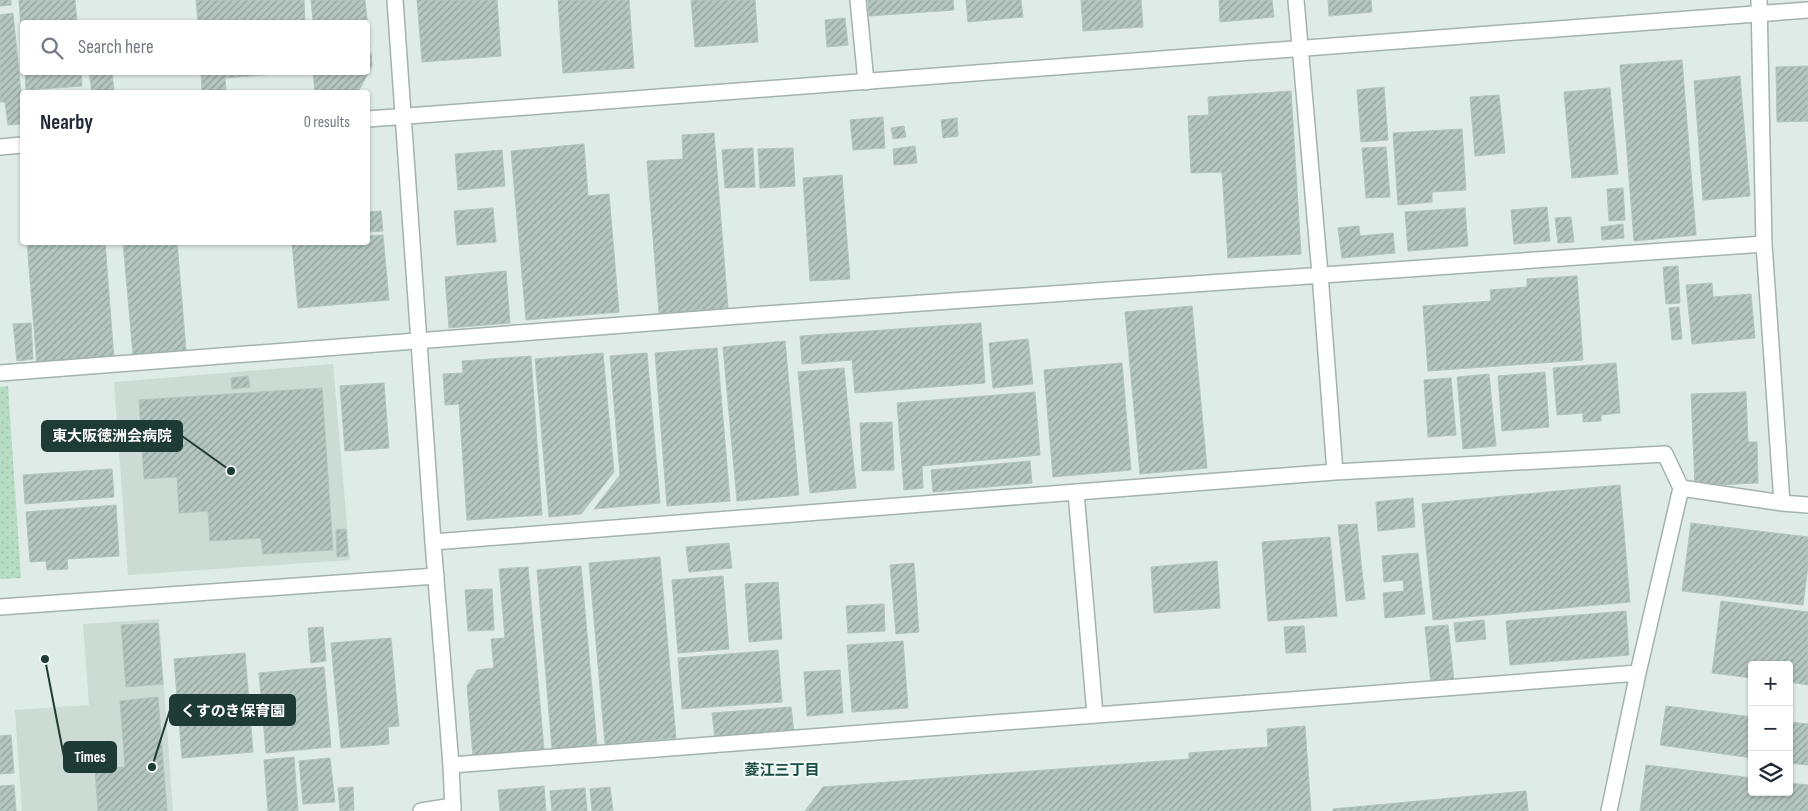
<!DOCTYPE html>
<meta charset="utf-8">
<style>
body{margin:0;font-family:"Sofia Sans Condensed","Noto Sans JP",sans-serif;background:#f2f2f3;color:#1f2937}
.controls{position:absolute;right:15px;bottom:15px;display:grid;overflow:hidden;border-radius:5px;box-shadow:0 1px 4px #0004}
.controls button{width:45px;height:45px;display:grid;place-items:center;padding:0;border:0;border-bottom:1px solid #e0e1e3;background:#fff;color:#1f2937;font:25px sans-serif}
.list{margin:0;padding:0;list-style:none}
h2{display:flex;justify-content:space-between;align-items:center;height:65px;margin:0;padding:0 20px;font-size:21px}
h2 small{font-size:16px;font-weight:400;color:#747a83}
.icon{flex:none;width:28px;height:28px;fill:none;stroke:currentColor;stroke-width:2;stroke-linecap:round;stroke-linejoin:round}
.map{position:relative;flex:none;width:1808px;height:811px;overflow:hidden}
.search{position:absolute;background:#fff;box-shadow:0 1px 4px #0004;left:20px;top:20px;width:350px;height:55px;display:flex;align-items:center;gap:12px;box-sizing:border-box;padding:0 18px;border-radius:5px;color:#747a83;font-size:19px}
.panel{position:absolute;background:#fff;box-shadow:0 1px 4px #0004;left:20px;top:90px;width:350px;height:155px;border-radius:5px}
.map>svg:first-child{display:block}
</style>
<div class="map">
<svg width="1808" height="811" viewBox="0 0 1808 811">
<defs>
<pattern id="park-dots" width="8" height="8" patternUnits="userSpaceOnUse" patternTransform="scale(1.25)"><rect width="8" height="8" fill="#b6ddc3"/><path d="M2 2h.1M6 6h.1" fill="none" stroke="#9cbfa8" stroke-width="1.8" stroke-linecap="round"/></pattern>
<pattern id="building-hatch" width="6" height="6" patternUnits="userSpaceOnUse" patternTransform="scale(1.25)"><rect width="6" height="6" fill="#b4c6bf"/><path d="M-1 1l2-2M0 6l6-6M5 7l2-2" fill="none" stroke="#92a29c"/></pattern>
</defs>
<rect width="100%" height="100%" fill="#dfebe6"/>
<!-- built -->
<path fill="#cddbd5" d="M333,364L350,560L128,575L114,382Z
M159,619L173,811H22L15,710L89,705L83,624Z"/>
<!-- park -->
<path fill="url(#park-dots)" d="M8,386L21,578L0,579V387Z"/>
<!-- building -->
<path fill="url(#building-hatch)" stroke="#b1c4be" d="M0,0H11V5L0,6Z
M19,0H75L77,22H22V45Z
M196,0H304L305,22H198Z
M311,0H365L370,47H368V22H313Z
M417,0H497L501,56L422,62Z
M558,0H629L634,68L563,73Z
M691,0H755L758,42L695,47Z
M868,0H953L954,10L869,16Z
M966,0H1021L1023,17L968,22Z
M1081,0H1141L1143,27L1083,31Z
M1219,0H1272L1274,17L1220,22Z
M1328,0H1371L1372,12L1329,16Z
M13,13L22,103V124L8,125L5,102H0V15Z
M845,18L848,45L827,47L825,20Z
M371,53L372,66L358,92H315L313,72H368V54Z
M1682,60L1696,235L1634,241L1620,65Z
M1808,66V121L1777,122L1776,67Z
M25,72H81L82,86L26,90Z
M89,72H112L114,92H92Z
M201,72H286V73L225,78L226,92H202Z
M1740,76L1750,196L1703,200L1694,81Z
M1384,87L1388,140L1361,142L1357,90Z
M1610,88L1618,174L1572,178L1564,92Z
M1291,91L1301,254L1228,258L1222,172L1191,173L1188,116L1209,115L1208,97Z
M1499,95L1505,153L1475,156L1470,97Z
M883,117L885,148L853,150L850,120Z
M957,118L958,136L943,138L941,120Z
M904,126L906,137L893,139L891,128Z
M1462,129L1466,190L1432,192V202L1398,205L1393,133Z
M714,133L728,308L659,314L647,161L683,159L682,135Z
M584,144L588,196L609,194L619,312L526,320L511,151Z
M915,146L917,163L894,165L893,149Z
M1386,147L1390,197L1366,198L1362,148Z
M753,148L755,187L725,188L722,150Z
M793,148L795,186L760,188L758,149Z
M502,150L505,186L458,190L455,154Z
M842,175L850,279L810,281L803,178Z
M1623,188L1625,220L1609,221L1607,189Z
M1547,207L1550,241L1514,244L1511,210Z
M493,208L496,242L457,245L454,211Z
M1465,208L1468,246L1408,251L1405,212Z
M381,211L383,231L368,232V212Z
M1571,217L1574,242L1558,243L1555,218Z
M1623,224L1624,238L1602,240L1601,227Z
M1359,226L1360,236L1393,233L1395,253L1342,258L1338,228Z
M383,235L389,300L298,308L292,243L368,242V236Z
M27,242H105L114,359L37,366Z
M123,242H177L186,350L133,355Z
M1678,266L1680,303L1666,304L1663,267Z
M506,271L510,323L449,328L445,277Z
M1577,276L1583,360L1428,371L1423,306L1491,301L1490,290L1527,287V279Z
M1712,283L1713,297L1751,294L1755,338L1692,344L1686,285Z
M1192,306L1207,468L1140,474L1125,312Z
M1679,307L1682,339L1672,340L1669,308Z
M31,323L33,359L17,361L13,324Z
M981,323L985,383L855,393L852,360L802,364L800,336Z
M1028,339L1033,384L993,388L989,343Z
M785,341L799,495L737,501L723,347Z
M717,348L730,501L667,506L655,353Z
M603,353L614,472L581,514L549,517L535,359Z
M647,353L660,503L594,509L620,475L610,356Z
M531,356L542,515L467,520L459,404L445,405L443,374L463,373L462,361Z
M1122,363L1131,470L1053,477L1044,370Z
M1616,363L1620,413L1601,415V421L1583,422V413L1557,415L1553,368Z
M844,368L856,488L810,493L798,372Z
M1545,372L1549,427L1502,431L1498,376Z
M1489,374L1496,446L1463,449L1457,377Z
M248,376L250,387L232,389L231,378Z
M1451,378L1456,435L1428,437L1424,380Z
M384,383L389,448L345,451L340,386Z
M322,388L333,550L263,554L261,538L210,541L208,511L179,513L177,477L144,479L139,400Z
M1035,392L1040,455L922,466L923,488L904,490L897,403Z
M1746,392L1748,442H1757L1758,483L1695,486L1691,394Z
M892,422L894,470L862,471L860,423Z
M1030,461L1032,483L933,492L931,470Z
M112,469L114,497L25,504L23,475Z
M1620,485L1630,602L1433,620L1422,504Z
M1413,498L1415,527L1378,531L1376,502Z
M116,505L119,556L67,559L68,569L47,570L46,561L30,562L26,512Z
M1691,523L1808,537V566L1803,605L1682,591Z
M1357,524L1365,599L1346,601L1338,525Z
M346,529L348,556L337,557L336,530Z
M1330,537L1337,616L1268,621L1262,542Z
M729,543L732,568L689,572L686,547Z
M1418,553L1425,614L1385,618L1383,593L1404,591L1403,580L1384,582L1382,556Z
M660,557L676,738L605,744L589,563Z
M1217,561L1220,608L1154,613L1151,567Z
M914,563L919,632L896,634L890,565Z
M581,566L597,745L552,749L537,570Z
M528,567L544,750L473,756L467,686L477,670L494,668L491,639L505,638L499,569Z
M723,576L729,649L678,653L672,580Z
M778,582L782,639L749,642L745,584Z
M492,589L494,630L468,631L465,590Z
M1721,601L1808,612V685L1789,682V665H1752V678L1712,673Z
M884,604L885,631L848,633L846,606Z
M1626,611L1629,655L1510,665L1506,621Z
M1484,620L1486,639L1456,642L1454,623Z
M158,623L163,684L126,687L121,625Z
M1448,625L1454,681L1431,684L1425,627Z
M1304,626L1306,652L1286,653L1284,627Z
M323,627L326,661L311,663L308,628Z
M391,638L399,726L388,727L389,744L341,748L331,643Z
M903,641L908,708L852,712L847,645Z
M778,650L782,702L682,709L678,658Z
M245,653L253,752L182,758L174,659Z
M324,667L331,747L266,753L259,673Z
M840,670L843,713L807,716L804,672Z
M158,697L167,811H98L95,769L125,767L120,701Z
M1666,706L1752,717V758L1660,745Z
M791,707L794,732L715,739L712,713Z
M1789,722L1808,724V765L1789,763Z
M1305,726L1311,811H805L823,787L1189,759V753L1268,747L1267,729Z
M11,735L14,773L0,774V736Z
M294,757L298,811H268L264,760Z
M330,758L335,802L303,804L299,761Z
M1646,765L1752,778V792H1789V783L1808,785V811H1640Z
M14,785L16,811H0V786Z
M544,786L546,811H500L498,790Z
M353,787L354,810L340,811L338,788Z
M610,787L613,811H592L590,789Z
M585,788L587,811H552L550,791Z
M1526,791L1528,811H1333V809Z"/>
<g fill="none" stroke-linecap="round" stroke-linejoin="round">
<!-- minor casing -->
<g stroke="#a2b3ad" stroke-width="18">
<path id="minor" d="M858,0L866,82
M1296,0L1320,274L1335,472
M1759,0L1764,244L1782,503
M0,373C588,326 1175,283 1764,244
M1681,488L1782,503L1808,505
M1076,492L1095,715
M433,542L1335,472L1665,454L1681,488L1638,673L1609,811
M0,607L436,576
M451,765L1638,673
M421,811L453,806"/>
</g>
<!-- tertiary casing -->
<g stroke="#a2b3ad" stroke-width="18">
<path id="tertiary" d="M395,0L433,542L451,765L453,811
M368,119L1808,10
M0,147L22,145"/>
</g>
<!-- minor -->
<use href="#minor" stroke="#fff" stroke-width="15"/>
<!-- tertiary -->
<use href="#tertiary" stroke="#fff" stroke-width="15"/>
</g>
<g text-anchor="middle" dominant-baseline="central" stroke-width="4.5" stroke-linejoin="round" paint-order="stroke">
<!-- neighbourhood labels -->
<g font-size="15" font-weight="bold" fill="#1b4e45" stroke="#eff7f4">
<text x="782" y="770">菱江三丁目</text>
</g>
</g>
<!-- callouts -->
<path fill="none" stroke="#1f3b35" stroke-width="2" d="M231 471L182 436M152 767L170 710M45 659L64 757"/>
<g fill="#1f3b35" stroke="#eff7f4" stroke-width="2">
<circle cx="231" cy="471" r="5"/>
<circle cx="152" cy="767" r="5"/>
<circle cx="45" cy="659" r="5"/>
</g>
<g fill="#1f3b35" stroke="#1f3b35" stroke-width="2">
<rect x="42" y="421" width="140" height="30" rx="5"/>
<rect x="170" y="695" width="125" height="30" rx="5"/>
<rect x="64" y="742" width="52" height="30" rx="5"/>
</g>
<g font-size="15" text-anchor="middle" font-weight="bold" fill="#fff">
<text x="112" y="441">東大阪徳洲会病院</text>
<text x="233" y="716">くすのき保育園</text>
<text x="90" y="762">Times</text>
</g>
</svg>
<div class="controls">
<button>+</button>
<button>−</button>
<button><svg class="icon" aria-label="layers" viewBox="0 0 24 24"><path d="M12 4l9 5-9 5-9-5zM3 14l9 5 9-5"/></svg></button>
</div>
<div class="search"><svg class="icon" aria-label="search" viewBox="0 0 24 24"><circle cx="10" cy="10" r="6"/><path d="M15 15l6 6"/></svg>Search here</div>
<section class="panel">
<h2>Nearby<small>0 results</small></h2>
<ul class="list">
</ul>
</section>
</div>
